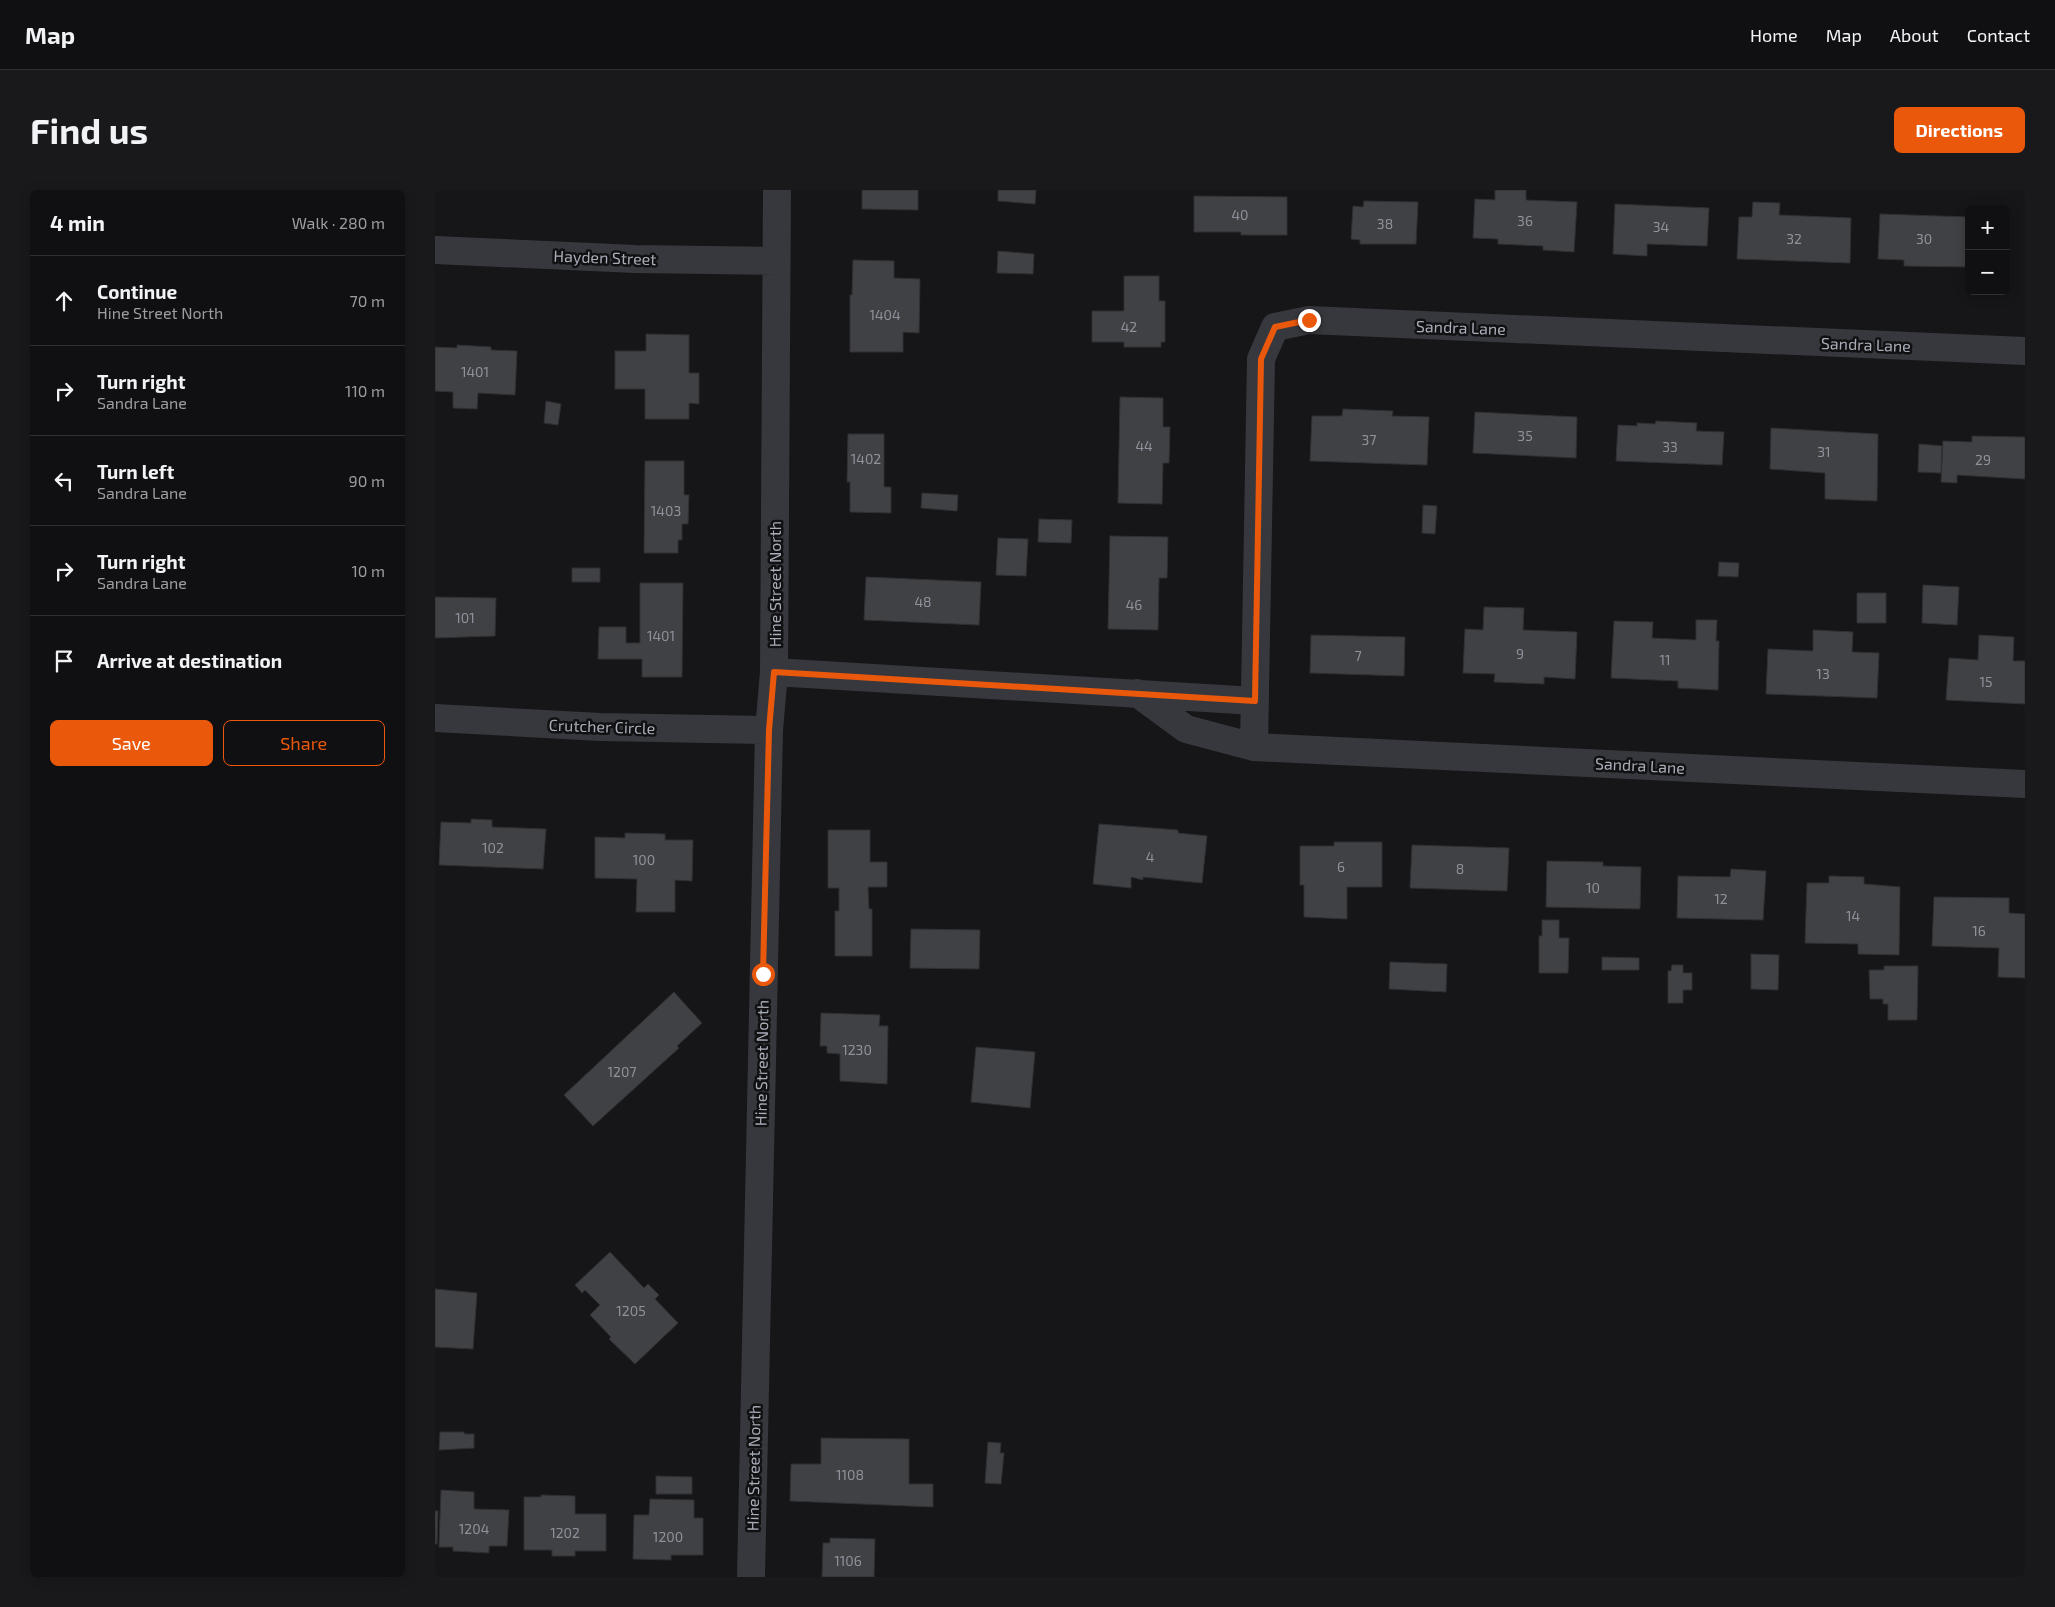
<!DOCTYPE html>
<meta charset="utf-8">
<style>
body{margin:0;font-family:"Exo 2",sans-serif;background:#19191b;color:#f1f3f6}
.controls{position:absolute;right:15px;top:15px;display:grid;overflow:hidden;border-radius:8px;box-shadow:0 2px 12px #0003}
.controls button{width:45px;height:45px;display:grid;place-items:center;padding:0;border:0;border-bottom:1px solid #303032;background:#101012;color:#f1f3f6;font:25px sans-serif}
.stop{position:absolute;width:15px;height:15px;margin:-11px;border:4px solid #ea580c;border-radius:50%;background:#fff}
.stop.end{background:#ea580c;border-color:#fff;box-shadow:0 1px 5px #0008}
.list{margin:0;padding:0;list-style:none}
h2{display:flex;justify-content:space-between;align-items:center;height:65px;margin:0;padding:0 20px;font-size:21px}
h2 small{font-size:16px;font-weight:400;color:#9c9d9f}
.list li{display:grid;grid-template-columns:32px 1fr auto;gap:15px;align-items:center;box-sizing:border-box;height:90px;padding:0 20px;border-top:1px solid #303032}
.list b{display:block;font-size:19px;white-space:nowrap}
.list p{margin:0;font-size:16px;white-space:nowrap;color:#9c9d9f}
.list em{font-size:16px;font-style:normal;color:#9c9d9f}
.actions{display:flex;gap:10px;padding:15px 20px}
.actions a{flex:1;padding:11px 0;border:1px solid #ea580c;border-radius:8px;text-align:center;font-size:18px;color:#ea580c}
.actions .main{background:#ea580c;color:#fff}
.icon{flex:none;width:28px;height:28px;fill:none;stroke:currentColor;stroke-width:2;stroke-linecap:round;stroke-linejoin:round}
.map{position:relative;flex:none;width:1590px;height:1387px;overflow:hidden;border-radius:8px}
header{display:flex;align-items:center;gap:30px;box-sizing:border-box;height:70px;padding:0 25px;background:#101012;border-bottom:1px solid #303032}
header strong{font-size:24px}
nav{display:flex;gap:28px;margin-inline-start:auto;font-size:18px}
.intro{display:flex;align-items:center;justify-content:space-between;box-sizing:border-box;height:120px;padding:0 30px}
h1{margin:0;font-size:35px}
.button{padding:12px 22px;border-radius:8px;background:#ea580c;color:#fff;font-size:18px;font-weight:700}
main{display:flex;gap:30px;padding:0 30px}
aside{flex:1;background:#101012;border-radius:8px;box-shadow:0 2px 12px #0003}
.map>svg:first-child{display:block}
</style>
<header>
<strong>Map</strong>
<nav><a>Home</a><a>Map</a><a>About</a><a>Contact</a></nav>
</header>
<div class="intro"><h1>Find us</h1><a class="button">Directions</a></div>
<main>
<aside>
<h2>4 min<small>Walk · 280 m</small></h2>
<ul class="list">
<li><svg class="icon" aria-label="ahead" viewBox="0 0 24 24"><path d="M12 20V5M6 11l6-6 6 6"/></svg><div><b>Continue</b><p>Hine Street North</p></div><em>70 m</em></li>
<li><svg class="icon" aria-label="right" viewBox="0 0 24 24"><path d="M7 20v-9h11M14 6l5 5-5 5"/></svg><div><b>Turn right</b><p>Sandra Lane</p></div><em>110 m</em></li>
<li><svg class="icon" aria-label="left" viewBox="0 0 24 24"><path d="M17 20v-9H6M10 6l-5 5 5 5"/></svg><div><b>Turn left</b><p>Sandra Lane</p></div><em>90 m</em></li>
<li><svg class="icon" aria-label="right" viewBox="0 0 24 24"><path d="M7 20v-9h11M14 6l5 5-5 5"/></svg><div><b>Turn right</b><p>Sandra Lane</p></div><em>10 m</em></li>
<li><svg class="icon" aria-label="arrive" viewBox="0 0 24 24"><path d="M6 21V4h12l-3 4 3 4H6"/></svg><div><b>Arrive at destination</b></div></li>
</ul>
<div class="actions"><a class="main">Save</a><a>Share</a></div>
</aside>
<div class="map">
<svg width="1590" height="1387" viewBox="0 0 1590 1387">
<rect width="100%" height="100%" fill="#161618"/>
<!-- building -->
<path fill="#404145" stroke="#303034" d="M427,0H483V20L427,19Z
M563,0H601L600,14L563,11Z
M1060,0H1091V10L1142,12L1139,62L1108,60V56L1063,54V49L1038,48L1040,9L1060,10Z
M759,6L852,7V45H806V42H759Z
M929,11L983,12L981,54H925V50L916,49L918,16L928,17Z
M1318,12L1345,13L1344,25L1416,28L1415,73L1302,69L1304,27H1317Z
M1180,14L1274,18L1272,56L1212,54V66L1178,64Z
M1445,24L1534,27V77L1469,76V70L1443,69Z
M563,61L599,64L598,84L562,83Z
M418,70L459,71V88L485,89L484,143L468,142V162H415V105H417Z
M689,86H724V111H730V152H726V157H689V152H657V121H689Z
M211,144L254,145V183H264V214L254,213V229H210V199H180V161H211Z
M22,155L56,157V160L82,161L80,205L43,203L42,219L18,218V202L0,201V157L22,158Z
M685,207L728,208V237H735L734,273H728L727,314L683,313Z
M111,211L126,214L123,235L109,233Z
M908,219L958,221L957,226L994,227L992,275L875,271L877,226H907Z
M1040,222L1142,227L1141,268L1038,263Z
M1221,231L1262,233L1261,241L1289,242L1287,275L1181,271L1183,235L1202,236V233L1220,234Z
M1336,238L1443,244L1442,311L1390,309V283L1335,279Z
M413,244H449V297H456V323L415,322V292H412Z
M1537,246L1590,247V289L1522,285V293L1506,292L1508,251L1537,252Z
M1484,254L1507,256L1506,283L1483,282Z
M210,271H249V305H254L253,334H247V350H243V363H209Z
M487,303L523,305L522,321L486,318Z
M988,315L1002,316L1000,344L987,343Z
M604,329L637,330L636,353L603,352Z
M675,346L733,347L732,388H724L723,440L673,439Z
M563,348L593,349L591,386L561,385Z
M1284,372L1304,373L1303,387L1283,386Z
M137,378H165V392H137Z
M431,387L546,392L544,435L429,430Z
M205,393H248L247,487H207V469H163L164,437H191V453H205Z
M1488,395L1524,397L1522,435L1487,433Z
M1422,403H1451V433H1422Z
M0,407L61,408L60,446L0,448Z
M1049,417L1089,418L1088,440L1142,442L1140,489L1109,487V494L1059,492L1060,484L1028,483L1030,439L1048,440Z
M1261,430H1282L1281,451H1284L1283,500L1243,498V491L1176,488L1179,431L1218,432L1217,448L1261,450Z
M1378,440L1418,442L1417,462L1444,463L1442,508L1331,504L1333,459L1378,461Z
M876,445L970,447L969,486L875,483Z
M1544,445L1579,447L1578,471H1590V514L1511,510L1514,468L1543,470Z
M36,629L57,630V637L111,639L108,679L4,675L6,632L36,633Z
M664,634L743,640V643L772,646L767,693L708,687V690L696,687V698L658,694Z
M393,640H435V672H452V697H433L434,719H437V766H400V721H404V698H393Z
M190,643L230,644V650H258L257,691L240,690V722H201L202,689L160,688V647L190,648Z
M899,652H947V697H912V729L869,727V695H865V656H899Z
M977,655L1074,658L1072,701L975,698Z
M1112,671L1168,672V676L1206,677L1205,719L1111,717Z
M1296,679L1331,681L1328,730L1242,728L1243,686L1295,687Z
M1394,686L1429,687V694L1465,697L1464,765L1423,764V754L1370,753L1372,693H1394Z
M1499,707L1574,708V723L1590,724V788L1563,787L1564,758L1497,756Z
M1107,730H1124V748H1134L1133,783H1104V746H1107Z
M476,739L545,740L544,779L475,778Z
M1316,764L1344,765L1343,800L1316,799Z
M1167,767L1204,768V780H1167Z
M955,772L1012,774L1011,802L954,799Z
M1237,775H1248V783H1257V800H1248V813H1233V781H1236Z
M1449,776H1483L1482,830H1453V814H1448V809H1435L1434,780H1449Z
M239,802L267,833L242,856L244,858L158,936L129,905Z
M386,823L445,825L444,836H453L452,894L405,891V864L392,863V856H385Z
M541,857L600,862L595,918L536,912Z
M175,1062L209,1098L213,1094L224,1105L220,1109L243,1133L200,1174L174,1149L176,1147L155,1125L165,1115L150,1100L147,1103L140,1095Z
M0,1099L42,1103L38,1159L0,1157Z
M5,1242H29V1244H39V1258L4,1260Z
M386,1248L474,1249V1294H498V1317L355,1311L356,1274H386Z
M553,1252L566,1253L565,1263H569L566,1294L550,1293Z
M221,1286L257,1287V1304H221Z
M6,1300L39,1302V1319L74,1320L72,1356H54V1363L18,1361V1357H4Z
M106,1305L140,1306V1324H171V1361H140V1366H117V1360H89V1307H106Z
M215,1309L259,1310V1328H268V1365H236V1370L198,1369L199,1325H214Z
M0,1321H3L2,1354H0Z
M395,1348L440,1349L439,1387H387L388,1353H395Z"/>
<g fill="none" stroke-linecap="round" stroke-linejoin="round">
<!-- minor -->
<path stroke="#37383d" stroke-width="28" d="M0,60L200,69L341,71
M339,482L820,511
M702,503L751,539L819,557L1590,594
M0,528L165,537L334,540
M819,557L826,169L840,137L874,130L1590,161
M316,1387L334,540L339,482L342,0"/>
</g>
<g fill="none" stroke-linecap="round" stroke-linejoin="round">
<!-- route -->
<path stroke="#ea580c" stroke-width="6" d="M328,784L334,540L339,482L820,511L826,169L840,137L874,130"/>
</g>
<g text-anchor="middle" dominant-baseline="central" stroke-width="5" stroke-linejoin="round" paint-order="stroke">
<!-- number labels -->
<g font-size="14" fill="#8e929b">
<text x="805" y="24">40</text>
<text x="1090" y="30">36</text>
<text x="950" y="33">38</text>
<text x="1226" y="36">34</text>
<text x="1359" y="48">32</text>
<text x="1489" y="48">30</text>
<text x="450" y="124">1404</text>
<text x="694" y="136">42</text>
<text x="40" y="181">1401</text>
<text x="1090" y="245">35</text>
<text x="934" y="249">37</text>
<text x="709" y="255">44</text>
<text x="1235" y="256">33</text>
<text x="1389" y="261">31</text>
<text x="431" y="268">1402</text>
<text x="1548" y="269">29</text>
<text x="231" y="320">1403</text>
<text x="488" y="411">48</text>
<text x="699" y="414">46</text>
<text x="30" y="427">101</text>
<text x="226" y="445">1401</text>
<text x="1085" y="463">9</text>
<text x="923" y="465">7</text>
<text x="1230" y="469">11</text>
<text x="1388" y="483">13</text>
<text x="1551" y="491">15</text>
<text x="58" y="657">102</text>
<text x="715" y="666">4</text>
<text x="209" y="669">100</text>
<text x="906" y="676">6</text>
<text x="1025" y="678">8</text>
<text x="1158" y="697">10</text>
<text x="1286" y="708">12</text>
<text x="1418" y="725">14</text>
<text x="1544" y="740">16</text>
<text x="422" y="859">1230</text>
<text x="187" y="881">1207</text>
<text x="196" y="1120">1205</text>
<text x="415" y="1284">1108</text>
<text x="39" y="1338">1204</text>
<text x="130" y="1342">1202</text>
<text x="233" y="1346">1200</text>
<text x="413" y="1370">1106</text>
</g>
<!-- street labels -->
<g font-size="16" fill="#a8adb8" stroke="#111113">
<text transform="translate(170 67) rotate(2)">Hayden Street</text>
<text transform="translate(1026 137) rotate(2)">Sandra Lane</text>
<text transform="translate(1431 154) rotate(2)">Sandra Lane</text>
<text transform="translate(339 394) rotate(-90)">Hine Street North</text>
<text transform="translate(167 536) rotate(2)">Crutcher Circle</text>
<text transform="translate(1205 575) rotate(3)">Sandra Lane</text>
<text transform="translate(326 873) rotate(-89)">Hine Street North</text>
<text transform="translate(318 1278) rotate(-89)">Hine Street North</text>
</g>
</g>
</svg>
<div class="controls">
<button>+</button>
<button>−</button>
</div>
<div class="stop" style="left:328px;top:784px"></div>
<div class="stop end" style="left:874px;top:130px"></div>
</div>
</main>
